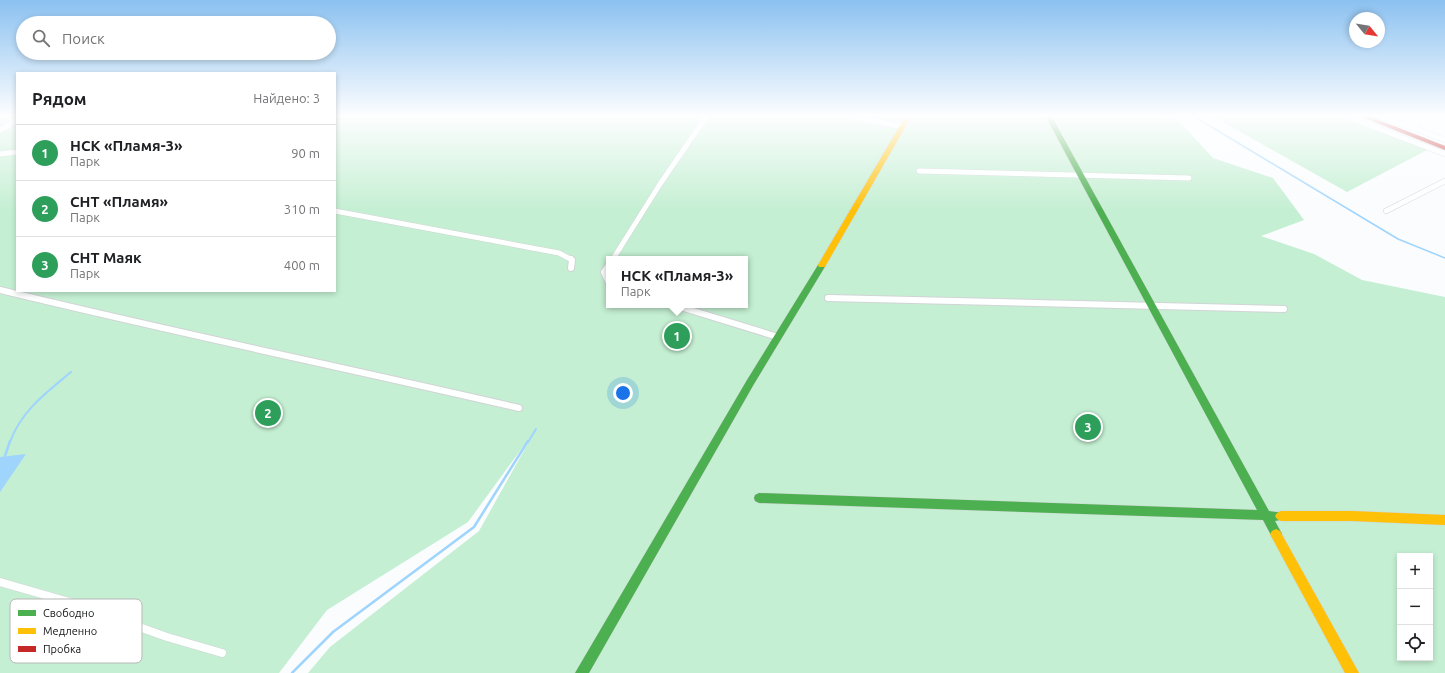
<!DOCTYPE html>
<html lang="ru">
<meta charset="utf-8">
<style>
body{margin:0;font-family:Ubuntu,sans-serif;background:#f2f2f2;color:#202124}
.controls{position:absolute;right:12px;bottom:12px;display:grid;overflow:hidden;border-radius:0px;box-shadow:0 2px 6px #0003}
.controls button{width:36px;height:36px;display:grid;place-items:center;padding:0;border:0;border-bottom:1px solid #e0e0e0;background:#fff;color:#202124;font:20px sans-serif}
.compass{position:absolute;left:1349px;top:12px;width:36px;height:36px;border-radius:50%;background:#fff;box-shadow:0 2px 6px #0003;rotate:120deg}
.you{position:absolute;left:623px;top:393px;width:14px;height:14px;margin:-10px;border:3px solid #fff;border-radius:50%;background:#1a73e8;box-shadow:0 0 0 6px #1a73e833}
.badge{display:grid;place-items:center;width:26px;height:26px;border-radius:50%;background:#db2777;color:#fff;font-size:13px;font-weight:700}
.pin{position:absolute;translate:-50% -50%;border:2px solid #fff;box-shadow:0 1px 4px #0006}
.popup{position:absolute;left:606px;top:256px;width:142px;height:52px;box-sizing:border-box;display:grid;place-content:center;border-radius:0px;background:#fff;filter:drop-shadow(0 1px 3px #0005);font-size:13px;white-space:nowrap;color:#757577}
.popup b{font-size:15px;color:#202124}
.popup::after{content:'';position:absolute;left:50%;top:100%;margin-left:-8px;border:8px solid transparent;border-top-color:#fff}
.list{margin:0;padding:0;list-style:none}
h2{display:flex;justify-content:space-between;align-items:center;height:52px;margin:0;padding:0 16px;font-size:17px}
h2 small{font-size:13px;font-weight:400;color:#757577}
.list li{display:grid;grid-template-columns:26px 1fr auto;gap:12px;align-items:center;box-sizing:border-box;height:56px;padding:0 16px;border-top:1px solid #e0e0e0}
.list b{display:block;font-size:15px;white-space:nowrap}
.list p{margin:0;font-size:13px;white-space:nowrap;color:#757577}
.list em{font-size:13px;font-style:normal;color:#757577}
.icon{flex:none;width:22px;height:22px;fill:none;stroke:currentColor;stroke-width:2;stroke-linecap:round;stroke-linejoin:round}
.map{position:relative;flex:none;width:1445px;height:673px;overflow:hidden}
.search{position:absolute;background:#fff;box-shadow:0 2px 6px #0003;left:16px;top:16px;width:320px;height:44px;display:flex;align-items:center;gap:10px;box-sizing:border-box;padding:0 14px;border-radius:22px;color:#757577;font-size:15px}
.panel{position:absolute;background:#fff;box-shadow:0 2px 6px #0003;left:16px;top:72px;width:320px;height:220px;border-radius:0px}
.map>svg:first-child{display:block}
</style>
<div class="map">
<svg width="1445" height="673" viewBox="0 0 1445 673">
<rect width="100%" height="100%" fill="#fafcfe"/>
<!-- green -->
<path fill="#c4efd2" fill-rule="evenodd" d="M0,117H17V291H335V117H1154L1177,119L1213,158L1273,178L1304,220L1261,236L1314,254L1362,280L1445,297V673H308L330,647L479,531L536,429L468,522L327,610L279,673H0ZM609,259H745V305H609ZM1400,556H1430V658H1400Z
M1214,117H1343L1427,150L1347,192Z"/>
<!-- water -->
<path fill="#9fd4fc" d="M26,454L0,492V457Z"/>
<g fill="none" stroke-linecap="round" stroke-linejoin="round">
<!-- stream-far2 -->
<path stroke="#9fd4fc" stroke-width="1.5" d="M1195,117L1398,239L1445,258"/>
<!-- stream-far1 -->
<path stroke="#9fd4fc" stroke-width="2" d="M10,442C21,411 47,392 71,372
M528,442L536,429"/>
<!-- stream -->
<path stroke="#9fd4fc" stroke-width="2.5" d="M5,456L10,441
M292,673L333,632L474,527L528,441"/>
<!-- street-far2 casing -->
<g stroke="#d2d4d6" stroke-width="6">
<path id="street-far2" d="M856,117L903,127
M1348,117L1445,154
M1383,117L1445,140
M1411,128L1424,117
M0,130L17,120
M0,154L17,152
M919,171L1189,178
M335,211L559,253L572,260
M1386,211L1445,181
M613,259L660,184L706,117"/>
</g>
<!-- street-far1 casing -->
<g stroke="#d2d4d6" stroke-width="8">
<path id="street-far1" d="M571,259L572,260L571,268
M609,265L604,272L609,283
M0,290C172,332 346,368 519,408
M828,298L1284,309
M674,305L778,337"/>
</g>
<!-- street casing -->
<g stroke="#d2d4d6" stroke-width="9">
<path id="street" d="M0,582L66,601L167,637L222,653"/>
</g>
<!-- fast casing -->
<g stroke="#d2d4d6" stroke-width="1">
<path id="fast" d="M1046,117H1052L1269,511L1285,513L1287,516L1285,519L1275,521L1282,534L1280,537L1276,539L1272,537L1263,520L759,503L755,501L754,498L755,495L759,493L1257,510Z
M822,262L826,265L754,384L589,673H575L747,380L818,265Z"/>
</g>
<!-- slow casing -->
<g stroke="#d2d4d6" stroke-width="1">
<path id="slow" d="M905,117H911L826,265L825,267H819L818,265Z
M1281,511H1352L1445,515V525L1352,521H1281L1277,519L1275,516L1277,513Z
M1276,529L1280,531L1359,673H1345L1270,534L1272,531Z"/>
</g>
<!-- jam casing -->
<g stroke="#d2d4d6" stroke-width="1">
<path id="jam" d="M1362,117H1371L1445,146V150Z"/>
</g>
<!-- street-far2 -->
<use href="#street-far2" stroke="#feffff" stroke-width="5"/>
<!-- street-far1 -->
<use href="#street-far1" stroke="#feffff" stroke-width="6"/>
<!-- street -->
<use href="#street" stroke="#feffff" stroke-width="8"/>
<!-- fast -->
<use href="#fast" fill="#4caf50" fill-rule="evenodd"/>
<!-- slow -->
<use href="#slow" fill="#ffc107" fill-rule="evenodd"/>
<!-- jam -->
<use href="#jam" fill="#c62828" fill-rule="evenodd"/>
</g>
<!-- sky -->
<linearGradient id="sky" x2="0" y2="1"><stop stop-color="#8bc1f0"/><stop offset="0.55" stop-color="#fdfeff"/><stop offset="1" stop-color="#fdfeff" stop-opacity="0"/></linearGradient>
<rect width="1445" height="211" fill="url(#sky)"/>
<!-- legend -->
<rect x="10" y="599" width="132" height="64" rx="6" fill="#fff" stroke="#b7b8b8" stroke-width="1"/>
<rect x="18" y="610" width="18" height="6" fill="#4caf50"/>
<rect x="18" y="628" width="18" height="6" fill="#ffc107"/>
<rect x="18" y="646" width="18" height="6" fill="#c62828"/>
<g font-size="11" fill="#101214">
<text x="43" y="617">Свободно</text>
<text x="43" y="635">Медленно</text>
<text x="43" y="653">Пробка</text>
</g>
</svg>
<div class="controls">
<button>+</button>
<button>−</button>
<button><svg class="icon" aria-label="locate" viewBox="0 0 24 24"><circle cx="12" cy="12" r="6"/><path d="M12 2v4M12 18v4M2 12h4M18 12h4"/></svg></button>
</div>
<svg class="compass" viewBox="-18 -18 36 36"><path d="M0-13l5 13h-10z" fill="#e53935"/><path d="M0 13l5-13h-10z" fill="#757577"/></svg>
<div class="you"></div>
<div class="pin badge" style="left:677px;top:336px;background:#2e9e5b">1</div>
<div class="popup"><b>НСК «Пламя-3»</b>Парк</div>
<div class="pin badge" style="left:268px;top:413px;background:#2e9e5b">2</div>
<div class="pin badge" style="left:1088px;top:427px;background:#2e9e5b">3</div>
<div class="search"><svg class="icon" aria-label="search" viewBox="0 0 24 24"><circle cx="10" cy="10" r="6"/><path d="M15 15l6 6"/></svg>Поиск</div>
<section class="panel">
<h2>Рядом<small>Найдено: 3</small></h2>
<ul class="list">
<li><span class="badge" style="background:#2e9e5b">1</span><div><b>НСК «Пламя-3»</b><p>Парк</p></div><em>90 m</em></li>
<li><span class="badge" style="background:#2e9e5b">2</span><div><b>СНТ «Пламя»</b><p>Парк</p></div><em>310 m</em></li>
<li><span class="badge" style="background:#2e9e5b">3</span><div><b>СНТ Маяк</b><p>Парк</p></div><em>400 m</em></li>
</ul>
</section>
</div>
